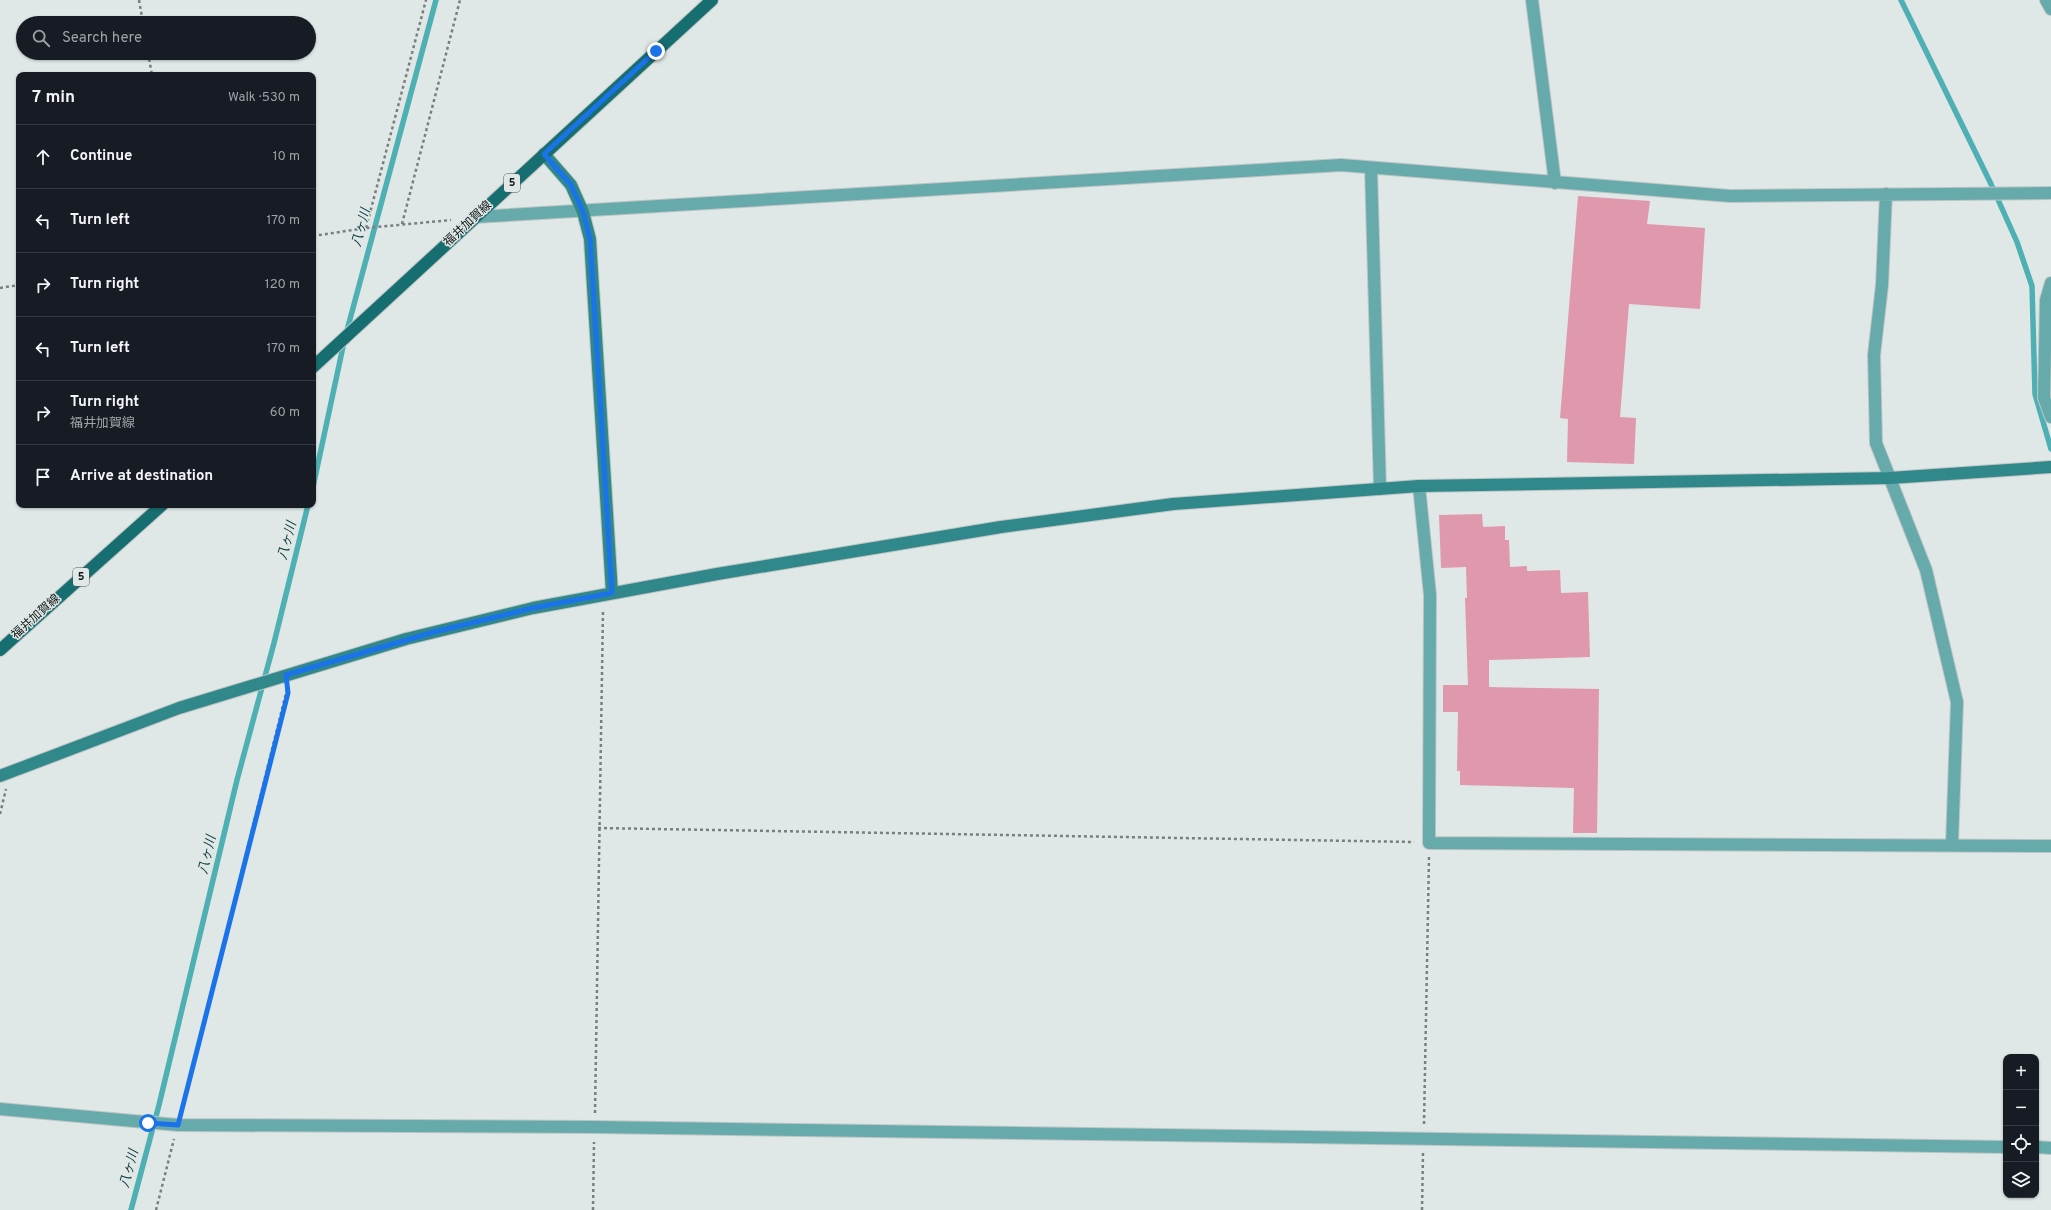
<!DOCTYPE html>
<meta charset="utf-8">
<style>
body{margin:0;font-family:Overpass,"Noto Sans JP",sans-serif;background:#242831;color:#f1f3f6}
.controls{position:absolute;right:12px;bottom:12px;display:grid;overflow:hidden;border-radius:8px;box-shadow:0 1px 3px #0004}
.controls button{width:36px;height:36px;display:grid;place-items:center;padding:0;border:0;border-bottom:1px solid #363941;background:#171b24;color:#f1f3f6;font:20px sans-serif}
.stop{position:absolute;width:12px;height:12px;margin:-9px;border:3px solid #1a73e8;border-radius:50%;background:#fff}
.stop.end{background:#1a73e8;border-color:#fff;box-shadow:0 1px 4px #0008}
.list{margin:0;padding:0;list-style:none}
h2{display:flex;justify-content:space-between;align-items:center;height:52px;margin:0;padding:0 16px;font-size:17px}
h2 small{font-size:13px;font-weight:400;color:#9ea1a6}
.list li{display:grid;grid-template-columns:26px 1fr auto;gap:12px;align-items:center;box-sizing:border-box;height:64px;padding:0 16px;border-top:1px solid #363941}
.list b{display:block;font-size:15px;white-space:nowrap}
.list p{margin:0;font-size:13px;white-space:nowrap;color:#9ea1a6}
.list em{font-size:13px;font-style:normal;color:#9ea1a6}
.icon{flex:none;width:22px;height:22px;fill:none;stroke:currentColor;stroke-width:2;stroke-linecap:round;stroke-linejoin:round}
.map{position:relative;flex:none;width:2051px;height:1210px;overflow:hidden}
.search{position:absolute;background:#171b24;box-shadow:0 1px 3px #0004;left:16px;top:16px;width:300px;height:44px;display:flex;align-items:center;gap:10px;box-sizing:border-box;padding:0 14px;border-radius:22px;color:#9ea1a6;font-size:15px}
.panel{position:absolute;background:#171b24;box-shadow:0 1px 3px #0004;left:16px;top:72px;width:300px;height:436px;border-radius:8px}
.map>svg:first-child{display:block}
</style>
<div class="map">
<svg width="2051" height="1210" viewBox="0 0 2051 1210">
<rect width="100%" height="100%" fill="#dfe7e7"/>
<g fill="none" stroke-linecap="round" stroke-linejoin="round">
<!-- stream -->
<path stroke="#4fb0b3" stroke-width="5.5" d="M1901,0L1991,184L2017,242L2032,286L2035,394L2051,449
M346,334L436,0
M313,487L344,342
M131,1210L159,1105L237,780L274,643L308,505"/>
</g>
<!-- building -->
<path fill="#e098ac" d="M1578,196L1650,201L1647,224L1705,228L1700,309L1629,304L1620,417L1636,418L1634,464L1567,462L1568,419L1560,418Z
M1482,514L1483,527L1505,526V540H1509L1510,567L1527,566V571L1560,570L1561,593L1588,592L1590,657L1489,660V687L1599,689L1597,833H1573L1574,788L1460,785V771H1457L1458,712H1443V685H1468L1465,598H1467L1466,567L1441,568L1439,515Z"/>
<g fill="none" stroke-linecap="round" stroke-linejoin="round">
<!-- street casing -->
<g stroke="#bec5c5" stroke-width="14">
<path id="street" d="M1532,0L1555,183
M2046,0L2051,9
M1371,168L1380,489
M1886,194L1882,285L1874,355L1876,443L1926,570L1957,702L1952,844
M475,217L1341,165L1730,196L2051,193
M2051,283L2046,300L2044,398L2051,417
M1419,486L1430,595L1429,843L2051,846
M0,1109L178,1125L594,1127L2006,1147
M2036,1147L2051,1148"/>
</g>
<!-- secondary casing -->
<g stroke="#bec5c5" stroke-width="14">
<path id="secondary" d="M544,154L571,185L583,212L590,239L612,593
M0,776L179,708L406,639L533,608L717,574L1001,527L1173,504L1419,486L1890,478L2051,467"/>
</g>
<!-- primary casing -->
<g stroke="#bec5c5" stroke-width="14">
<path id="primary" d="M313,367L712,0
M0,650L162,505"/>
</g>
<!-- path -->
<path stroke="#797e7e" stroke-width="2.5" stroke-dasharray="3 3" stroke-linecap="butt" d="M139,0L143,23
M148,53L152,75
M402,224L460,0
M366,228L426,0
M313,236L366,228L451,220
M0,288L19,285
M0,814L6,789
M598,828L1414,842
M182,1111L287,689
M595,1113L603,610
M1424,1124L1429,857
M156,1210L174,1139
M593,1210L594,1142
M1422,1210L1423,1153"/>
<!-- street -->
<use href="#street" stroke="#67aaac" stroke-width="12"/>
<!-- secondary -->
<use href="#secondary" stroke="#30888b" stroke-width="12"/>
<!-- primary -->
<use href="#primary" stroke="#176e70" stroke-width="12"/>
</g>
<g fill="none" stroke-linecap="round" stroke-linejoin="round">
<!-- route -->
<path stroke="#1a73e8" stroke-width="5" d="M148,1123L178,1125L288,693L286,675L434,632L533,608L612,593L590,239L583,212L571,185L544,154L656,51"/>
</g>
<g text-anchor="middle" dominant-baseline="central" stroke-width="3" stroke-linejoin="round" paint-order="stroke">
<!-- shield labels -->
<g fill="#dfe7e7" stroke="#505454" stroke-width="1">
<rect x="504" y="174" width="16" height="18" rx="3"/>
<rect x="73" y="568" width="16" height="18" rx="3"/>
</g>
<g font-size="11" font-weight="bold" fill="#121515">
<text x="512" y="183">5</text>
<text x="81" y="577">5</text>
</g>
<!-- street labels -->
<g font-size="12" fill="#121515" stroke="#dfe7e7">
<text transform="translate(468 224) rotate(-43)">福井加賀線</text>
<text transform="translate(36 617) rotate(-42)">福井加賀線</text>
</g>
<!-- water labels -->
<g font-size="13" font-style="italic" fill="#124041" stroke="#dfe7e7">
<text transform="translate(362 228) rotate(-75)">八ヶ川</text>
<text transform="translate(288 541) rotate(-75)">八ヶ川</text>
<text transform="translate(208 855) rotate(-77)">八ヶ川</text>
<text transform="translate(130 1169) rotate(-75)">八ヶ川</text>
</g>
</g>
</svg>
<div class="controls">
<button>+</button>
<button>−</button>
<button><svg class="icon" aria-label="locate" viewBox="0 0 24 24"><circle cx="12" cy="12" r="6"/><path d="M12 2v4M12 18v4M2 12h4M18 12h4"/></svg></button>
<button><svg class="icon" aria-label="layers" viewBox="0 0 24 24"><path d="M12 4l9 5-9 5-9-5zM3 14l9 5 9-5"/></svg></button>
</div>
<div class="stop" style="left:148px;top:1123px"></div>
<div class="stop end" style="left:656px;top:51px"></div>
<div class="search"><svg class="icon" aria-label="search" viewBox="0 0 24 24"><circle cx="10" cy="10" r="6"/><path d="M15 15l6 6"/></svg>Search here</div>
<section class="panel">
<h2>7 min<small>Walk · 530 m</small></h2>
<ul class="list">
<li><svg class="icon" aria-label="ahead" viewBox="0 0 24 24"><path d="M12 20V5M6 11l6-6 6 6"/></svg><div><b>Continue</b></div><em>10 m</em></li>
<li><svg class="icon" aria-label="left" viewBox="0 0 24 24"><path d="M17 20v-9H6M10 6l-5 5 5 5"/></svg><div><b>Turn left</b></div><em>170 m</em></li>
<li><svg class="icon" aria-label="right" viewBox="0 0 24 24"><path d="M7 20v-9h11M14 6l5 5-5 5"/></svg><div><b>Turn right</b></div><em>120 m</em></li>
<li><svg class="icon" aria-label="left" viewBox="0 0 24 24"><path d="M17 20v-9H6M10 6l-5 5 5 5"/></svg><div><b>Turn left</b></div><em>170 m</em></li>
<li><svg class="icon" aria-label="right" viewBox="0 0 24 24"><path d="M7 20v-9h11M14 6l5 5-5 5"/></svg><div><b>Turn right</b><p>福井加賀線</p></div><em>60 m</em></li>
<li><svg class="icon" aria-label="arrive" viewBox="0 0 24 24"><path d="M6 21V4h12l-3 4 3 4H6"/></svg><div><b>Arrive at destination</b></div></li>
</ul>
</section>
</div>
